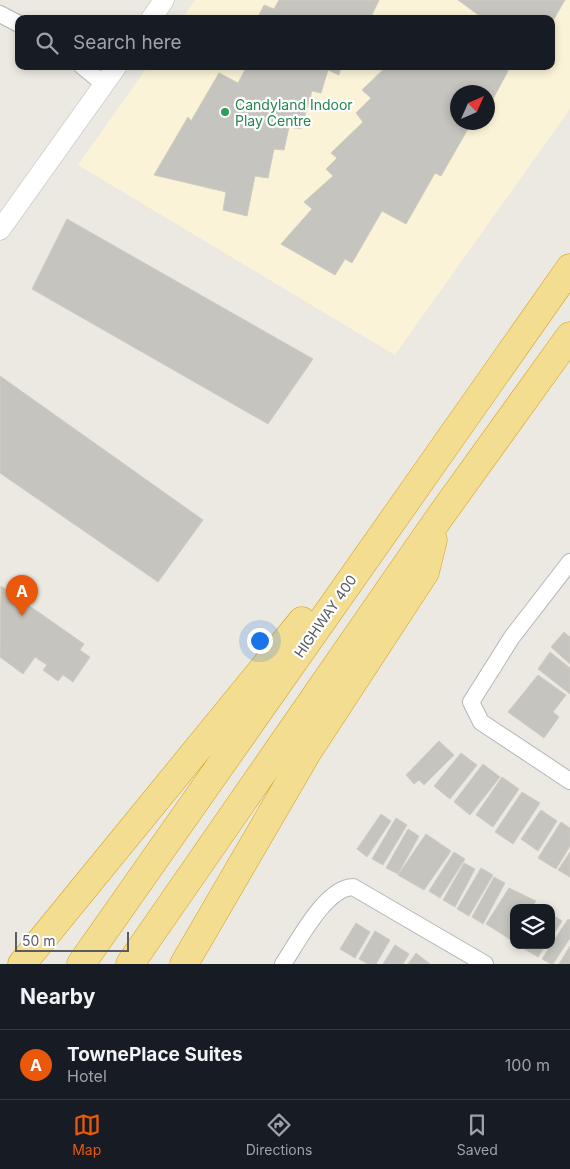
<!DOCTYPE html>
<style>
body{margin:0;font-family:Inter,sans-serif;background:#242831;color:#f1f3f6}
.controls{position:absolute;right:15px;bottom:15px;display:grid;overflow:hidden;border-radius:10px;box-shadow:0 2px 8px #0003}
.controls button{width:45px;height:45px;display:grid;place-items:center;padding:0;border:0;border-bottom:1px solid #363941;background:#171b24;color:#f1f3f6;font:25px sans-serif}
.compass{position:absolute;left:450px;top:85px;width:45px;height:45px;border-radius:50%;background:#171b24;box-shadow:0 2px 8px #0003;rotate:45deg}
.scale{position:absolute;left:15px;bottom:12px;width:114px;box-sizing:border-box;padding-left:5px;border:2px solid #595c60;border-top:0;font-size:14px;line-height:18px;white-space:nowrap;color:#595c60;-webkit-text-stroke:4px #fff;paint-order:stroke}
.you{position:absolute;left:259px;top:640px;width:18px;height:18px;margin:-12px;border:4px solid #fff;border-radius:50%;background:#1a73e8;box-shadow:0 0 0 8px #1a73e833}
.badge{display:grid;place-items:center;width:32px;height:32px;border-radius:50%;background:#ea580c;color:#fff;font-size:16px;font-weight:700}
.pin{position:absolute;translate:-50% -41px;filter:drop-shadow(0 1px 2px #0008)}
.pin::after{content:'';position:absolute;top:26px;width:18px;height:15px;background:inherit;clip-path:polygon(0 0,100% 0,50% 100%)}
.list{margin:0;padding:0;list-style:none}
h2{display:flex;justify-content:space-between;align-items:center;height:65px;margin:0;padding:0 20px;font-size:21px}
h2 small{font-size:16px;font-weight:400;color:#9ea1a6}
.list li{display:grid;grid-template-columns:32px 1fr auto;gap:15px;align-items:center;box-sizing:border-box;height:70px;padding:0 20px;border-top:1px solid #363941}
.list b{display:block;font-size:19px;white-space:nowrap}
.list p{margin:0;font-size:16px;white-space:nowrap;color:#9ea1a6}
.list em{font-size:16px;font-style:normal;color:#9ea1a6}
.icon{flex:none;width:28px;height:28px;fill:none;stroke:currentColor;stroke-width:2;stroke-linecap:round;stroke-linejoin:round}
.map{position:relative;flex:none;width:570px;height:964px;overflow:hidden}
.search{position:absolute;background:#171b24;box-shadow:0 2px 8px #0003;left:15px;right:15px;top:15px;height:55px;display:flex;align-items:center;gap:12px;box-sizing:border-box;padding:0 18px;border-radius:10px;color:#9ea1a6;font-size:19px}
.sheet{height:135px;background:#171b24}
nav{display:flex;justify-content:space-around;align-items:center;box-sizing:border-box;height:70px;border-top:1px solid #363941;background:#171b24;font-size:14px;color:#9ea1a6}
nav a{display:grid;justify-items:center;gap:2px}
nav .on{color:#ea580c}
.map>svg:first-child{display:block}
</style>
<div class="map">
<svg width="570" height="964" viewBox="0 0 570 964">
<rect width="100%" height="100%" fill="#ebe9e1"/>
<!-- commercial -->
<path fill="#faf3d7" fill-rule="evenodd" d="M195,0H570V109L395,355L78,165L148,66H551V19H182ZM458,92H488V122H458Z"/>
<!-- building -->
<path fill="#c6c4be" stroke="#cfcbc0" d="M279,0H379L370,19H257L264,5L274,9Z
M458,0H565L551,24V19H484Z
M247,66H341L339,75L328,70L321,93L312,91L301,129L289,127L284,150L274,149L268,178L255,176L247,216L223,210L226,192L154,175L188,117L191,121L219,73L238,83Z
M387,66H499L508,71L488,108V92H458V122H479L475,130L469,127L441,176L435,173L406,224L382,211L352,263L345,259L335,275L281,244L312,209L304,202L333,176L326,169L337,158L331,153L363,122L356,113L371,98L362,90Z
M67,219L313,359L268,424L32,289Z
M0,376L203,520L158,582L0,473Z
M1,586L84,644L80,650L90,657L73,682L63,675L58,681L43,670L47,665L35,657L23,674L0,657Z
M564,632L570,637V664L551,647Z
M550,652L570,668V694L538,669Z
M538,675L566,695L553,712L559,717L544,738L508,712Z
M439,741L454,755L424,785L419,780L414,784L406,775Z
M461,753L477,765L450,799L434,786Z
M483,764L500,777L470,815L454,802Z
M502,777L519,789L493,827L476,815Z
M522,792L540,803L513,844L495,832Z
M541,810L557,821L538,851L521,839Z
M381,814L391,821L367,857L357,849Z
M396,818L407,825L383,865L372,859Z
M561,822L570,828V846L556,869L538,858Z
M408,829L419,836L398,874L386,868Z
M426,834L451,851L424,890L398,875Z
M454,852L465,859L440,898L429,891Z
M570,852V877L558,870Z
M464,863L475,869L455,907L443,900Z
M481,868L493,875L469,916L457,909Z
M494,877L505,883L483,924L472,917Z
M509,888L536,901L531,908H514V936L511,940L486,924Z
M551,914L562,921L551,938Z
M568,919L570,920V938L553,964H551L542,959Z
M356,923L370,932L355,958L340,949Z
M375,931L390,940L376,964H368L359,959Z
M395,945L409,954L403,964H383Z
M518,945H546L538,957Z
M570,946V964H559Z
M416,953L430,964H408Z"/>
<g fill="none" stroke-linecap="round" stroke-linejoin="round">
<!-- minor casing -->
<g stroke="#b3b6ba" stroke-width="18">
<path id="minor" d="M0,14L19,24
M82,66L104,84
M570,562L512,637L471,702L481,722L570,781
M283,964C298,942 325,888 353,887L485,964"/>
</g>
<!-- tertiary casing -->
<g stroke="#b3b6ba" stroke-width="21">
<path id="tertiary" d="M151,19L164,0
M0,230L117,66"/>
</g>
<!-- motorway casing -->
<g stroke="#d6a116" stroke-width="29">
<path id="motorway" d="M22,964L302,621
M81,964L570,268
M130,964L439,518L570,336
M184,964L308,751L425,572L433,540"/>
</g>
<!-- minor -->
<use href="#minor" stroke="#fff" stroke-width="16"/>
<!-- tertiary -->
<use href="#tertiary" stroke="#fff" stroke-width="20"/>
<!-- motorway -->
<use href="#motorway" stroke="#f2dd91" stroke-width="28"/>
</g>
<!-- markers -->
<circle fill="#2e9e5b" stroke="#fff" stroke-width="2" cx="225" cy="112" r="5"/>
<g text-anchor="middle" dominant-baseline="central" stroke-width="4.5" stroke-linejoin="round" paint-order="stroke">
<!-- leisure labels -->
<g font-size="14" fill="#27864d" stroke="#fff" text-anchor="start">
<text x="235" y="104">Candyland Indoor<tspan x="235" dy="16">Play Centre</tspan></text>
</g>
<!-- street labels -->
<g font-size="14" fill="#595c60" stroke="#fff">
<text transform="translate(325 616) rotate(-55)">HIGHWAY 400</text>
</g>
</g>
</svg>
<div class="controls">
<button><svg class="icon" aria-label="layers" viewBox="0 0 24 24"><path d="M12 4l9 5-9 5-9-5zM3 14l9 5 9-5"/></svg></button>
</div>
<svg class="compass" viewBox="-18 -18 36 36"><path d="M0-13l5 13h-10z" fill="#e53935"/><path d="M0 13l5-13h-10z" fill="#9ea1a6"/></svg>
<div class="scale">50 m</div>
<div class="you"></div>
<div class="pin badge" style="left:22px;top:616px">A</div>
<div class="search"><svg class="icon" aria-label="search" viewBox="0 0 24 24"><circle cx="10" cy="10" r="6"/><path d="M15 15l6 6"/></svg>Search here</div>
</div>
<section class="sheet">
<h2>Nearby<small></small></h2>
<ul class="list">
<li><span class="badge">A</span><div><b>TownePlace Suites</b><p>Hotel</p></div><em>100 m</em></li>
</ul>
</section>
<nav>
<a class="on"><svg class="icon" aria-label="map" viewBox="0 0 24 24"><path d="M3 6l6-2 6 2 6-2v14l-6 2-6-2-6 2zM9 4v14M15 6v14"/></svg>Map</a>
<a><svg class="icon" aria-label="directions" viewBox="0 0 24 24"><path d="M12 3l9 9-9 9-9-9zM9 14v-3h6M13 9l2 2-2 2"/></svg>Directions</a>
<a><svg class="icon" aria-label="saved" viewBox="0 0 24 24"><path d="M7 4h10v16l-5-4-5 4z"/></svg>Saved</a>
</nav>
